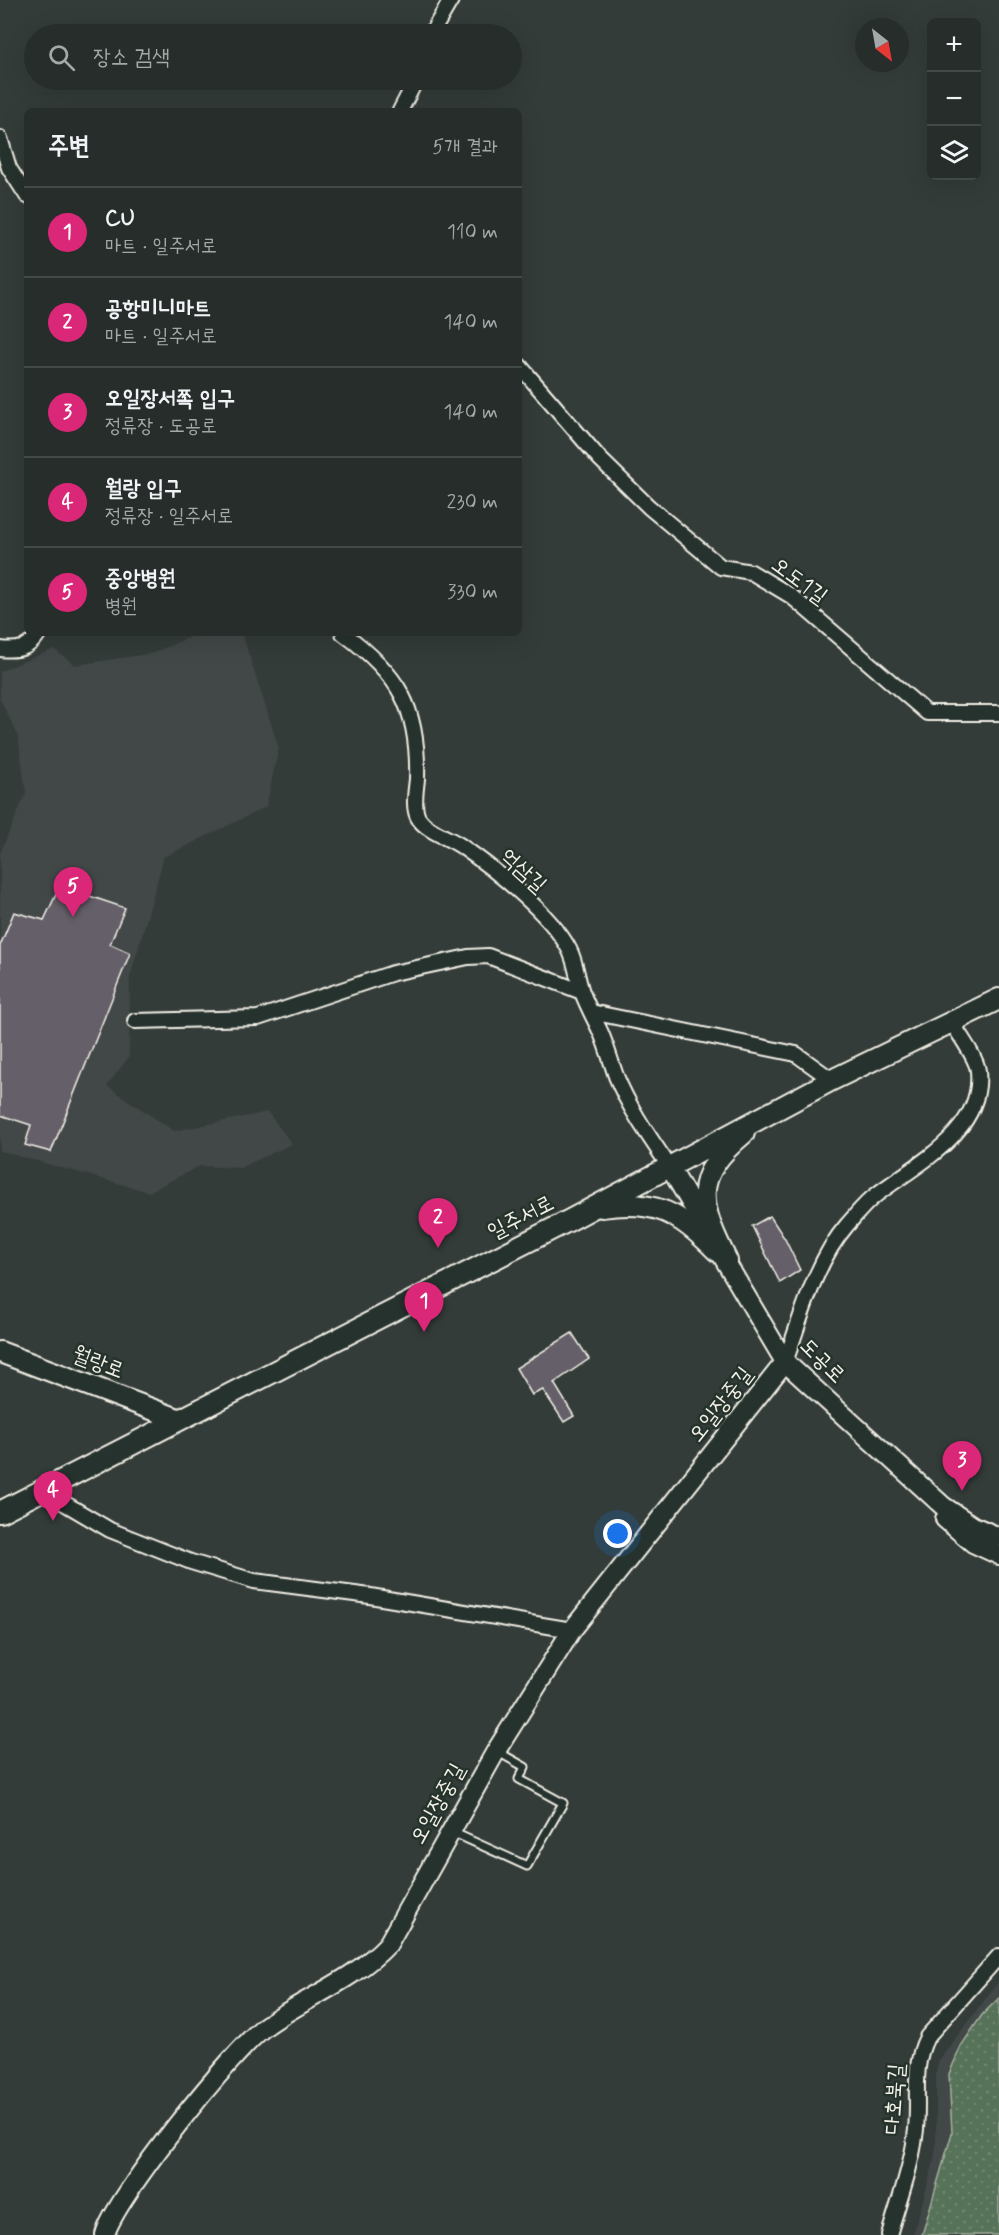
<!DOCTYPE html>
<html lang="ko">
<meta charset="utf-8">
<style>
body{margin:0;font-family:Mynerve,"Poor Story",sans-serif;background:#2e3533;color:#f1f3f6}
.controls{position:absolute;right:18px;top:18px;display:grid;overflow:hidden;border-radius:9px;box-shadow:0 6px 24px #0002}
.controls button{width:54px;height:54px;display:grid;place-items:center;padding:0;border:0;border-bottom:2px solid #424947;background:#262d2b;color:#f1f3f6;font:30px sans-serif}
.compass{position:absolute;left:855px;top:18px;width:54px;height:54px;border-radius:50%;background:#262d2b;box-shadow:0 6px 24px #0002;rotate:149deg}
.you{position:absolute;left:618px;top:1534px;width:21px;height:21px;margin:-15px;border:4px solid #fff;border-radius:50%;background:#1a73e8;box-shadow:0 0 0 9px #1a73e833}
.badge{display:grid;place-items:center;width:39px;height:39px;border-radius:50%;background:#db2777;color:#fff;font-size:20px;font-weight:700}
.pin{position:absolute;translate:-50% -50px;filter:drop-shadow(0 2px 3px #0008)}
.pin::after{content:'';position:absolute;top:32px;width:21px;height:18px;background:inherit;clip-path:polygon(0 0,100% 0,50% 100%)}
.list{margin:0;padding:0;list-style:none}
h2{display:flex;justify-content:space-between;align-items:center;height:78px;margin:0;padding:0 24px;font-size:26px}
h2 small{font-size:20px;font-weight:400;color:#a4a8a9}
.list li{display:grid;grid-template-columns:39px 1fr auto;gap:18px;align-items:center;box-sizing:border-box;height:90px;padding:0 24px;border-top:2px solid #424947}
.list b{display:block;font-size:22px;white-space:nowrap}
.list p{margin:0;font-size:20px;white-space:nowrap;color:#a4a8a9}
.list em{font-size:20px;font-style:normal;color:#a4a8a9}
.icon{flex:none;width:33px;height:33px;fill:none;stroke:currentColor;stroke-width:2;stroke-linecap:round;stroke-linejoin:round}
.map{position:relative;flex:none;width:999px;height:2235px;overflow:hidden}
.search{position:absolute;background:#262d2b;box-shadow:0 6px 24px #0002;left:24px;top:24px;width:498px;height:66px;display:flex;align-items:center;gap:15px;box-sizing:border-box;padding:0 21px;border-radius:33px;color:#a4a8a9;font-size:22px}
.panel{position:absolute;background:#262d2b;box-shadow:0 6px 24px #0002;left:24px;top:108px;width:498px;height:528px;border-radius:9px}
.map>svg:first-child{display:block}
</style>
<div class="map">
<svg width="999" height="2235" viewBox="0 0 999 2235">
<defs>
<pattern id="grass-dots" width="8" height="8" patternUnits="userSpaceOnUse" patternTransform="scale(1.5)"><rect width="8" height="8" fill="#577259"/><path d="M2 2h.1M6 6h.1" fill="none" stroke="#708771" stroke-width="1.8" stroke-linecap="round"/></pattern>
</defs>
<rect width="100%" height="100%" fill="#333c39"/>
<filter id="ink" filterUnits="userSpaceOnUse"><feTurbulence type="fractalNoise" baseFrequency=".0167" numOctaves="2"/><feDisplacementMap in="SourceGraphic" scale="12" xChannelSelector="R" yChannelSelector="G"/><feConvolveMatrix kernelMatrix="1 2 1 2 8 2 1 2 1" color-interpolation-filters="sRGB"/></filter>
<g filter="url(#ink)">
<!-- built -->
<path fill="#424647" d="M198,633H242L279,748L266,807L164,857L130,978L129,1057L107,1086L174,1131L268,1112L292,1144L240,1168L200,1166L149,1192L0,1151V853L26,793L18,736L0,699V671L54,649L75,665L153,653Z
M999,1981V2235H913L934,2161L936,2143V2072L939,2060Z"/>
<!-- grass -->
<path fill="url(#grass-dots)" stroke="#a6b2a0" stroke-width="1.5" d="M999,1998V2235H922L952,2133L949,2074L961,2046L982,2015Z"/>
<!-- building -->
<path fill="#655f69" stroke="#f4f1e8" stroke-width="1.5" d="M60,886L125,908L110,944L130,953L51,1152L25,1145L31,1125L0,1115V946L14,912L44,920Z
M770,1216L785,1239L800,1270L780,1283L752,1226Z
M572,1333L589,1359L554,1383L574,1416L564,1422L543,1390L532,1395L516,1368Z"/>
<g fill="none" stroke-linecap="round" stroke-linejoin="round">
<!-- service casing -->
<g stroke="#f4f1e8" stroke-width="11">
<path id="service" d="M452,1832L527,1866L563,1803L519,1779L525,1767L498,1752"/>
</g>
<!-- minor casing -->
<g stroke="#f4f1e8" stroke-width="18">
<path id="minor" d="M431,34L451,0
M400,111L416,80
M0,138L9,168L27,196
M519,365L600,459L649,507L721,567L751,572L791,596L927,713H999
M343,633C399,674 419,708 417,779C416,790 412,809 419,819C428,832 448,837 461,846C493,868 551,914 569,949C576,962 577,978 582,992C587,1006 595,1020 601,1033C607,1047 611,1062 616,1076C629,1108 650,1138 669,1166
M0,649C18,651 29,649 39,633
M591,1012L796,1054L832,1080
M135,1021L258,1018L393,973L468,957L488,956L582,992
M785,1362C802,1316 815,1262 847,1225C856,1215 865,1203 876,1195C916,1164 984,1132 978,1071C977,1059 959,1034 952,1023
M42,1490L110,1530L191,1562L254,1581L370,1596L572,1630
M889,2235C898,2203 911,2169 915,2137C921,2102 910,2070 927,2037L999,1956"/>
</g>
<!-- tertiary casing -->
<g stroke="#f4f1e8" stroke-width="22">
<path id="tertiary" d="M669,1166L785,1362L943,1506L973,1526L999,1537
M945,1519L973,1543L999,1555
M105,2235C113,2200 235,2047 267,2025C307,1997 354,1980 388,1944L496,1751L572,1630L785,1362"/>
</g>
<!-- secondary casing -->
<g stroke="#f4f1e8" stroke-width="24">
<path id="secondary" d="M602,1207C656,1199 679,1213 717,1251
M727,1261C699,1204 690,1178 744,1133
M0,1352L178,1419
M0,1512L570,1220L832,1080L999,999"/>
</g>
<!-- service -->
<use href="#service" stroke="#26332d" stroke-width="7"/>
<!-- minor -->
<use href="#minor" stroke="#26332d" stroke-width="14"/>
<!-- tertiary -->
<use href="#tertiary" stroke="#26332d" stroke-width="18"/>
<!-- secondary -->
<use href="#secondary" stroke="#26332d" stroke-width="20"/>
</g>
</g>
<g text-anchor="middle" dominant-baseline="central" stroke-width="5" stroke-linejoin="round" paint-order="stroke">
<!-- street labels -->
<g font-size="22" fill="#f4f1e8" stroke="#26332d">
<text transform="translate(799 581) rotate(36)">오도1길</text>
<text transform="translate(523 871) rotate(42)">억삼길</text>
<text transform="translate(521 1218) rotate(-27)">일주서로</text>
<text transform="translate(822 1361) rotate(45)">도공로</text>
<text transform="translate(98 1363) rotate(21)">월랑로</text>
<text transform="translate(721 1405) rotate(-52)">오일장중길</text>
<text transform="translate(438 1804) rotate(-61)">오일장중길</text>
<text transform="translate(895 2099) rotate(-86)">다호북길</text>
</g>
</g>
</svg>
<div class="controls">
<button>+</button>
<button>−</button>
<button><svg class="icon" aria-label="layers" viewBox="0 0 24 24"><path d="M12 4l9 5-9 5-9-5zM3 14l9 5 9-5"/></svg></button>
</div>
<svg class="compass" viewBox="-18 -18 36 36"><path d="M0-13l5 13h-10z" fill="#e53935"/><path d="M0 13l5-13h-10z" fill="#a4a8a9"/></svg>
<div class="you"></div>
<div class="pin badge" style="left:424px;top:1332px">1</div>
<div class="pin badge" style="left:438px;top:1248px">2</div>
<div class="pin badge" style="left:962px;top:1491px">3</div>
<div class="pin badge" style="left:53px;top:1521px">4</div>
<div class="pin badge" style="left:73px;top:917px">5</div>
<div class="search"><svg class="icon" aria-label="search" viewBox="0 0 24 24"><circle cx="10" cy="10" r="6"/><path d="M15 15l6 6"/></svg>장소 검색</div>
<section class="panel">
<h2>주변<small>5개 결과</small></h2>
<ul class="list">
<li><span class="badge">1</span><div><b>CU</b><p>마트 · 일주서로</p></div><em>110 m</em></li>
<li><span class="badge">2</span><div><b>공항미니마트</b><p>마트 · 일주서로</p></div><em>140 m</em></li>
<li><span class="badge">3</span><div><b>오일장서쪽 입구</b><p>정류장 · 도공로</p></div><em>140 m</em></li>
<li><span class="badge">4</span><div><b>월랑 입구</b><p>정류장 · 일주서로</p></div><em>230 m</em></li>
<li><span class="badge">5</span><div><b>중앙병원</b><p>병원</p></div><em>330 m</em></li>
</ul>
</section>
</div>
